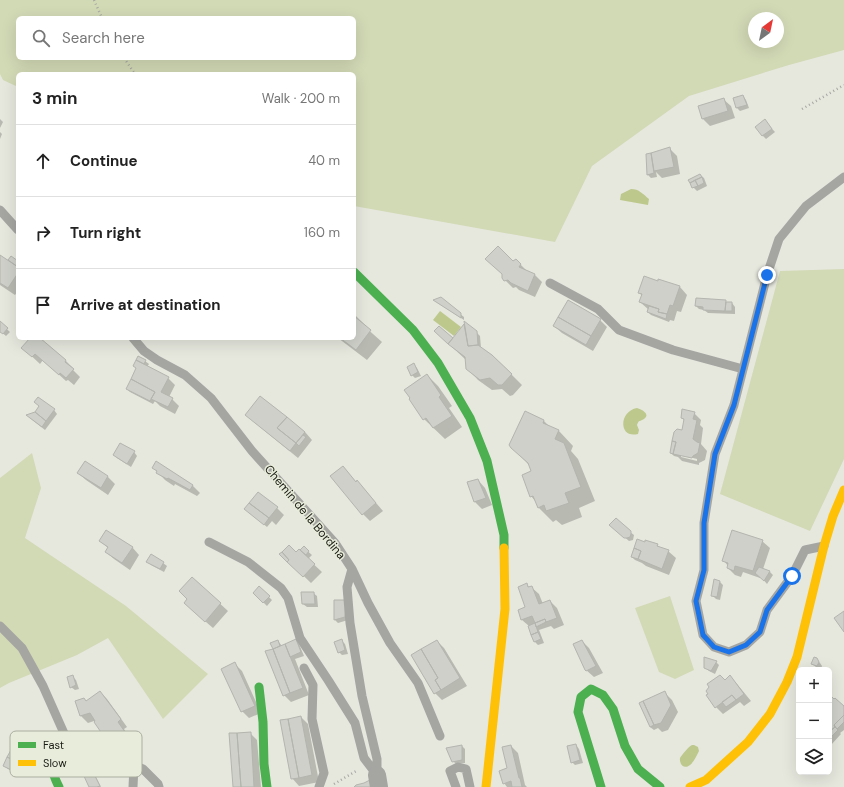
<!DOCTYPE html>
<meta charset="utf-8">
<style>
body{margin:0;font-family:"DM Sans",sans-serif;background:#f6f6f6;color:#222}
.controls{position:absolute;right:12px;bottom:12px;display:grid;overflow:hidden;border-radius:6px;box-shadow:0 4px 16px #0002}
.controls button{width:36px;height:36px;display:grid;place-items:center;padding:0;border:0;border-bottom:1px solid #e0e0e0;background:#fff;color:#222;font:20px sans-serif}
.compass{position:absolute;left:748px;top:12px;width:36px;height:36px;border-radius:50%;background:#fff;box-shadow:0 4px 16px #0002;rotate:33deg}
.stop{position:absolute;width:12px;height:12px;margin:-9px;border:3px solid #1a73e8;border-radius:50%;background:#fff}
.stop.end{background:#1a73e8;border-color:#fff;box-shadow:0 1px 4px #0008}
.list{margin:0;padding:0;list-style:none}
h2{display:flex;justify-content:space-between;align-items:center;height:52px;margin:0;padding:0 16px;font-size:17px}
h2 small{font-size:13px;font-weight:400;color:#767676}
.list li{display:grid;grid-template-columns:26px 1fr auto;gap:12px;align-items:center;box-sizing:border-box;height:72px;padding:0 16px;border-top:1px solid #e0e0e0}
.list b{display:block;font-size:15px;white-space:nowrap}
.list em{font-size:13px;font-style:normal;color:#767676}
.icon{flex:none;width:22px;height:22px;fill:none;stroke:currentColor;stroke-width:2;stroke-linecap:round;stroke-linejoin:round}
.map{position:relative;flex:none;width:844px;height:787px;overflow:hidden}
.search{position:absolute;background:#fff;box-shadow:0 4px 16px #0002;left:16px;top:16px;width:340px;height:44px;display:flex;align-items:center;gap:10px;box-sizing:border-box;padding:0 14px;border-radius:6px;color:#767676;font-size:15px}
.panel{position:absolute;background:#fff;box-shadow:0 4px 16px #0002;left:16px;top:72px;width:340px;height:268px;border-radius:6px}
.map>svg:first-child{display:block}
</style>
<div class="map">
<svg width="844" height="787" viewBox="0 0 844 787">
<rect width="100%" height="100%" fill="#e6e8de"/>
<!-- green -->
<path fill="#d2d9b5" fill-rule="evenodd" d="M0,0H844V50L789,65L689,96L592,166L555,242L354,206V74H18V87L3,80L0,74ZM18,18H354V58H18ZM754,18H778V42H754Z
M844,269V459L810,531L720,494L780,271Z
M32,453L41,488L25,538L126,606L208,674L163,719L108,638L77,655L9,683L0,688V478Z
M670,596L694,670L675,679L659,672L635,608Z"/>
<!-- water -->
<path fill="#bdc88c" d="M631,189C639,189 643,194 649,199L648,205L620,200L621,194Z
M440,311L461,327L454,336L433,320Z
M637,408C641,409 651,414 644,419C640,422 639,419 637,425L639,430L638,434C618,439 619,411 637,408Z
M692,745H694L698,747L699,751C697,755 694,762 690,765C684,770 679,764 680,758C682,755 689,746 692,745Z"/>
<!-- shadow -->
<path fill="#0003" fill-rule="evenodd" d="M743,96L746,100L749,108L740,111L737,108L734,99Z
M723,99L731,106L735,118L710,126L703,119Z
M0,119L3,122L0,128Z
M765,121L775,132L766,139L762,135Z
M0,132L2,134L0,139Z
M669,148L677,156L680,174L662,178L656,172L657,177L651,178L648,175L647,155Z
M700,175L704,178L707,186L697,191L693,187Z
M0,256L12,264L13,263L9,260L18,262V291L15,295L0,285Z
M516,260L527,271L535,275L542,282L535,297L519,290L516,287L513,288L503,278V275L494,266Z
M659,281L680,287L687,295L681,312L677,311L674,321L670,320L669,322L651,315L648,312L649,310L640,302L642,296L639,292L658,282Z
M435,300L460,314L464,317V320L438,303Z
M725,301L727,303H732L735,307V314L708,313L704,310L699,309L696,306Z
M354,314L365,325L364,326L382,342L367,360L338,338H354Z
M600,320L607,327L593,351L562,333L554,326Z
M0,323L10,332L6,336L0,331Z
M465,325L476,332L480,336L481,348L492,355L522,385L513,395L510,396L502,389L492,390L478,380L467,368L466,360L451,346L453,339Z
M31,338H38L66,361L73,368L72,369L80,377L74,385L68,380L66,381L43,360L40,364L23,348Z
M138,357L145,361L149,364L147,367L168,378L175,385L169,397L172,399L179,406L175,414L160,406L155,401L153,404L130,392L127,389L137,368L134,366Z
M414,365L417,368L421,376L415,378L412,375Z
M427,375L438,386L452,406L449,408L462,427L445,439L424,419Z
M54,410L57,414L45,430L30,418Z
M694,413L701,420L700,425L703,428L701,444L707,451L705,460L699,463V465L682,461L678,457L674,456L671,453L683,431L685,421L682,418ZM681,455L697,459V461L681,457Z
M544,421L550,427L559,431L573,446L571,451L578,459L595,501L579,508L582,517L562,525L556,520L553,522L538,507L536,502L531,496L532,472L529,465L512,447Z
M254,422L305,432L312,440L298,458Z
M134,452L137,456L131,467L117,458L114,455Z
M85,463L108,477L115,484L108,495L86,480L78,473Z
M153,467L192,485L200,493L197,496L175,484L174,486L165,480Z
M343,467L356,482H357L364,489L383,511L370,521L363,514L332,476Z
M478,480L485,488L492,505L482,509L475,502L468,483Z
M277,508L284,515L276,525L272,521L267,527L245,509Z
M614,528L630,532L634,535L633,540L629,541Z
M100,541L132,547L139,555L130,570L114,559L106,552L108,548Z
M762,541L770,548L763,569L770,572L773,575L767,584L761,577L760,578L743,572L741,577L735,575L728,568V566L724,561Z
M657,545L661,548L668,551L676,558L669,575L646,566L642,563L635,560L632,557Z
M304,548L312,555L308,559L322,572L311,583L281,554H303L304,553Z
M148,562L163,563L167,566L164,572L151,565Z
M192,578L228,611L213,628L192,610L188,599Z
M720,582L723,585L720,600L716,599L712,595Z
M526,584L530,588L531,587L539,594L543,604L550,601L557,608L564,625L554,629L551,626L539,630L544,643L538,645L535,642L529,626L522,620L519,610L527,607Z
M259,587L272,600L267,606L254,593Z
M313,593L317,596L318,607H307L303,604Z
M335,601L348,620L338,623L335,620Z
M341,640L345,644L348,654L342,655L339,652Z
M278,641L282,646L296,641L299,644L304,656L295,659L309,695L291,702L284,695L274,649L273,648Z
M437,641L444,648L467,686L442,700L435,693Z
M582,641L589,648L603,673L594,677L586,670Z
M816,659L820,663L822,666L821,669L816,667L812,664Z
M716,662L719,665L715,674L709,671L705,667Z
M235,664L242,671L261,713L249,718L242,711Z
M73,677L76,680L79,689L75,690L71,687Z
M730,677L737,684L751,701L744,706L740,702L723,714L716,707L725,681Z
M100,692L107,699L127,727L124,729L136,747L129,752L121,743L115,748L108,740L94,721L88,723L81,716L76,701L86,702Z
M665,693L672,700L678,712L668,730L662,732L658,728L654,730L650,727Z
M829,695L844,708V730L840,733L841,734L831,745L830,744L829,745Z
M301,717L308,724L319,782L299,786L292,778Z
M250,733L257,740L261,787H234Z
M576,745L579,749L583,763L575,765L572,762Z
M462,746L465,749V763L456,764L453,761Z
M511,746L518,753L525,785L527,787H507L504,783L508,769Z
M11,751L26,759L29,762L24,777L8,769L4,766Z
M92,771L95,775L101,787H90Z"/>
<!-- building -->
<path fill="#ced0c9" stroke="#b3b5ae" d="M743,95L747,105L736,108L733,98Z
M724,98L728,111L702,119L698,106Z
M765,119L772,129L762,136L755,127Z
M670,147L674,167L654,171L651,153Z
M651,153L654,173L647,175L646,154Z
M700,174L702,177L690,183L688,180Z
M702,177L704,183L698,186L695,180Z
M695,180L698,186L692,188L690,183Z
M498,246L513,261L516,259L521,264L519,267L535,274L528,291L511,283L508,280L504,281L502,278V274L485,259Z
M0,255L18,267V273L8,288L0,283Z
M11,256L18,261V267L8,260Z
M644,276L658,281V279L680,286L673,306L670,305L667,314L658,312L659,309L639,302L642,294L638,293Z
M441,297L461,313V318L433,300Z
M696,298L726,300L725,311L703,310V307L695,306Z
M568,300L601,319L591,336L558,317Z
M726,302H732V311H725Z
M649,306L659,309L658,312L667,314L666,319L647,312Z
M354,316L371,330L356,350L340,338H354Z
M558,317L591,336L586,345L553,326Z
M0,321L8,328L3,334L0,332Z
M464,321L477,331L478,345L468,346Z
M464,324L468,346L478,345L492,355L512,374L502,385H498L490,378L480,380L466,369L465,357L448,344Z
M439,326L453,338L448,344L434,331Z
M30,338H40L66,360L65,362L74,369L66,378L60,373L59,375L35,354L32,357L21,348Z
M138,356L146,360L144,364L136,360Z
M136,360L169,377L161,392L173,398L168,407L151,399L155,392L131,379L136,368L133,366Z
M414,363L418,372L411,376L407,367Z
M427,374L441,395L439,397L452,416L433,428L426,418L423,420L409,399L410,398L404,390Z
M131,379L155,392L150,401L126,389Z
M260,396L287,417L277,428L296,443L290,451L245,415Z
M38,397L55,409L46,421L35,412L39,406L34,402Z
M682,409L695,412L693,419L697,420L693,439L697,442L700,443L698,453L693,456L692,458L673,454L676,442L672,441L674,432L677,429L682,430L684,419L681,418Z
M525,411L544,420L543,423L559,430L555,439L564,443L581,487L565,493L569,503L546,511L544,505L538,508L533,496L530,497L522,475L531,471L528,463L511,448L509,445Z
M35,412L46,421L42,427L26,415Z
M287,417L305,432L296,443L277,428Z
M303,435L306,437L299,446L296,443Z
M672,441L676,442L673,454L670,453Z
M120,443L135,451L127,464L113,455Z
M85,461L108,476L101,488L77,473Z
M156,461L193,485L190,490L168,478L167,479L156,473L157,471L152,468Z
M343,466L356,482L357,480L376,503L362,515L330,476Z
M478,479L486,498L474,502L467,482Z
M258,492L278,507L269,518L249,503Z
M249,503L269,518L264,525L244,509Z
M616,518L631,531V534L630,537L627,538H624L609,525Z
M106,530L133,547L122,563L105,552L108,547L99,541Z
M732,530L763,540L753,571L735,566L734,571L727,568L728,563L722,561Z
M637,539L645,542V540L658,544L657,546L669,550L662,569L638,559L641,551L634,548Z
M289,545L296,552L299,549L315,564L303,577L287,562L289,560L282,552Z
M304,546L309,551L306,555L300,550Z
M634,548L641,551L638,559L631,557Z
M282,552L289,560L287,562L279,554Z
M151,554L164,562L160,569L146,562Z
M759,567L770,571L764,581L755,573Z
M192,577L221,603L205,622L184,603L187,599L179,591Z
M714,579L720,581L717,597L711,596Z
M527,583L528,587L532,586L539,604L550,600L557,618L546,622L545,619L535,623L532,616L521,620L518,610L525,607L518,587Z
M259,586L270,596L263,603L253,593Z
M301,592H314L315,604H302Z
M334,600H346L345,617L334,620Z
M844,611V632L834,618Z
M545,619L546,622L536,627L535,623Z
M535,623L538,632L531,635L528,626Z
M538,632L541,639L534,642L531,635Z
M296,639L301,652L290,657L285,644Z
M342,639L345,650L338,653L334,642Z
M278,640L280,646L273,649L270,643Z
M437,640L460,678L441,690L435,680L438,678L421,649Z
M582,640L596,666L586,671L585,670L573,644Z
M285,644L303,688L290,693L273,649Z
M273,649L290,693L283,696L265,651Z
M421,649L438,678L435,680L441,690L434,694L411,655Z
M704,657L717,661L711,671L704,668Z
M814,657L817,658L819,662L817,666L811,664Z
M235,662L255,706L241,712L221,669Z
M73,675L76,685L70,688L67,677Z
M720,675L725,680L730,675L744,694L736,700L732,695L715,708L706,695L708,694L706,691L709,687L707,684Z
M100,691L121,719L118,722L130,739L121,745L114,736L107,741L94,722L95,721L90,713L80,716L75,701L84,698L86,701Z
M665,691L671,705L661,723L654,725L643,701Z
M829,694L834,699L835,698L844,706V715L834,725L835,727L829,732Z
M732,695L736,700L726,707L722,702Z
M643,701L654,725L650,727L639,703Z
M844,715V722L837,729L834,725Z
M301,716L312,775L299,778L288,719Z
M288,719L299,778L291,779L280,720Z
M835,727L838,730L829,739V732Z
M251,732L254,787H241L237,733Z
M229,733H237L241,787H233Z
M576,744L580,760L571,763L567,746Z
M462,745V760L452,762L446,748Z
M511,745L519,778H520L522,787H512L511,781L503,784L499,771L507,768L502,747Z
M11,750L26,758L24,765L7,757Z
M7,757L24,765L20,774L3,766Z
M92,770L100,786L97,787H89L83,774Z
M370,780L372,787H354L356,785L364,783Z"/>
<g fill="none" stroke-linecap="round" stroke-linejoin="round">
<!-- path -->
<path stroke="#a6a7a2" stroke-width="2.5" stroke-dasharray="1 3" stroke-linecap="butt" d="M94,0L102,18
M124,58L135,74
M802,109L844,85
M334,784L358,770"/>
<!-- lane -->
<path stroke="#a5a5a2" stroke-width="9" d="M0,210L18,230
M550,283L598,309L619,330L673,350L743,369
M133,338L144,351L157,360L185,375L211,398L252,451L335,543L352,569L368,603L390,643L418,683L440,736
M209,542L248,562L281,588L288,598L300,638L328,680L355,723L364,758L377,775
M824,546L805,550L792,576L767,610L760,632L746,645L729,652L714,647L703,635L696,601L704,570V523L715,454L734,405L767,275L779,239L806,206L844,177
M352,569L347,587L350,623L362,696L377,759V775
M0,626L22,648L43,686L67,740L143,769L158,784L159,787
M304,668L313,685L312,719L324,773L319,787
M133,787L134,766
M456,787L450,771L458,767L466,769L470,787"/>
<!-- street -->
<path stroke="#a5a5a2" stroke-width="18" d="M377,775L379,787"/>
<!-- fast -->
<path stroke="#4caf50" stroke-width="9" d="M354,272L413,330L438,363L470,418L487,461L504,535V548
M259,687L263,722L264,764L267,787
M59,787C57,783 55,779 54,775C52,763 61,750 67,740
M601,787L578,712L581,697L591,689L603,695L613,709L625,746L638,769L660,787"/>
<!-- slow -->
<path stroke="#ffc107" stroke-width="9" d="M486,787L505,609L504,548
M690,787L706,780L748,742L770,714L787,682L797,657L824,546L833,516L844,490"/>
</g>
<g fill="none" stroke-linecap="round" stroke-linejoin="round">
<!-- route -->
<path stroke="#1a73e8" stroke-width="5" d="M767,275L734,405L715,454L704,523V570L696,601L703,635L714,647L729,652L746,645L760,632L767,610L792,576"/>
</g>
<g text-anchor="middle" dominant-baseline="central" stroke-width="3" stroke-linejoin="round" paint-order="stroke">
<!-- street labels -->
<g font-size="12" fill="#1a1c15" stroke="#e8ecda">
<text transform="translate(305 512) rotate(50)">Chemin de la Bordina</text>
</g>
</g>
<!-- legend -->
<rect x="10" y="731" width="132" height="46" rx="6" fill="#e8ecda" stroke="#aaae9f" stroke-width="1"/>
<rect x="18" y="742" width="18" height="6" fill="#4caf50"/>
<rect x="18" y="760" width="18" height="6" fill="#ffc107"/>
<g font-size="11" fill="#1a1c15">
<text x="43" y="749">Fast</text>
<text x="43" y="767">Slow</text>
</g>
</svg>
<div class="controls">
<button>+</button>
<button>−</button>
<button><svg class="icon" aria-label="layers" viewBox="0 0 24 24"><path d="M12 4l9 5-9 5-9-5zM3 14l9 5 9-5"/></svg></button>
</div>
<svg class="compass" viewBox="-18 -18 36 36"><path d="M0-13l5 13h-10z" fill="#e53935"/><path d="M0 13l5-13h-10z" fill="#767676"/></svg>
<div class="stop" style="left:792px;top:576px"></div>
<div class="stop end" style="left:767px;top:275px"></div>
<div class="search"><svg class="icon" aria-label="search" viewBox="0 0 24 24"><circle cx="10" cy="10" r="6"/><path d="M15 15l6 6"/></svg>Search here</div>
<section class="panel">
<h2>3 min<small>Walk · 200 m</small></h2>
<ul class="list">
<li><svg class="icon" aria-label="ahead" viewBox="0 0 24 24"><path d="M12 20V5M6 11l6-6 6 6"/></svg><div><b>Continue</b></div><em>40 m</em></li>
<li><svg class="icon" aria-label="right" viewBox="0 0 24 24"><path d="M7 20v-9h11M14 6l5 5-5 5"/></svg><div><b>Turn right</b></div><em>160 m</em></li>
<li><svg class="icon" aria-label="arrive" viewBox="0 0 24 24"><path d="M6 21V4h12l-3 4 3 4H6"/></svg><div><b>Arrive at destination</b></div></li>
</ul>
</section>
</div>
